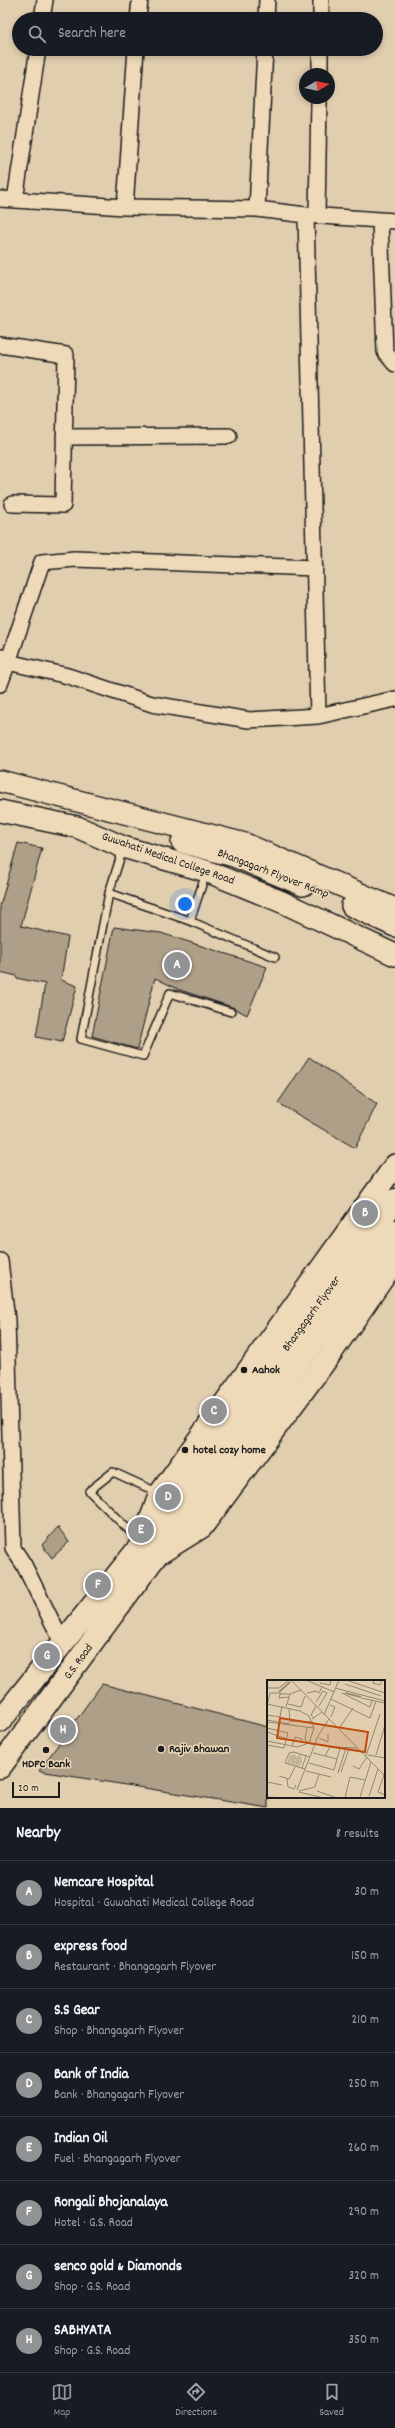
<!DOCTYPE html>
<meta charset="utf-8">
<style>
body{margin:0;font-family:Dekko,sans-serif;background:#20242c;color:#f1f3f6}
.compass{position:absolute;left:299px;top:68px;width:36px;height:36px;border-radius:50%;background:#171b24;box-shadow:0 2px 6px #0003;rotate:81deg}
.scale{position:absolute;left:12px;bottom:10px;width:48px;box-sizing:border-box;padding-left:4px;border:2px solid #1c1c1c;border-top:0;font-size:11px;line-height:14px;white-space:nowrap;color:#1c1c1c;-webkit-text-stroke:3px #eed9b8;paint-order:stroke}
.you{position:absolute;left:185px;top:904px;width:14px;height:14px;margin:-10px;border:3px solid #fff;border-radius:50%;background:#1a73e8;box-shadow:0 0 0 6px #1a73e833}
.badge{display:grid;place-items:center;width:26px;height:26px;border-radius:50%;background:#919294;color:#fff;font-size:13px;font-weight:700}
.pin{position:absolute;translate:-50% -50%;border:2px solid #fff;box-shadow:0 1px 4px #0006}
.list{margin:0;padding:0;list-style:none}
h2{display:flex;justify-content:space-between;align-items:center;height:52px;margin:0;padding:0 16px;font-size:17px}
h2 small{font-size:13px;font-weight:400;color:#9ea1a6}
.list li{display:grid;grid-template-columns:26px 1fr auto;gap:12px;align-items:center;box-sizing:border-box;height:64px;padding:0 16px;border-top:1px solid #363941}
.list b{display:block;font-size:15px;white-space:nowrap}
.list p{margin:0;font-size:13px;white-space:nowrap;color:#9ea1a6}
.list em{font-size:13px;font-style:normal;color:#9ea1a6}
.icon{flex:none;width:22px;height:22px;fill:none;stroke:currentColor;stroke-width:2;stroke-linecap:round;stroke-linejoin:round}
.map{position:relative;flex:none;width:395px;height:1808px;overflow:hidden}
.search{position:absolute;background:#171b24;box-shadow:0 2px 6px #0003;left:12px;right:12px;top:12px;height:44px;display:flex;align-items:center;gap:10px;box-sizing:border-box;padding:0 14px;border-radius:22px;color:#9ea1a6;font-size:15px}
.sheet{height:564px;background:#171b24}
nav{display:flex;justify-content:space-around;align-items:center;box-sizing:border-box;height:56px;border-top:1px solid #363941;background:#171b24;font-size:11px;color:#9ea1a6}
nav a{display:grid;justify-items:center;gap:2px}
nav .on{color:#919294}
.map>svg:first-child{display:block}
</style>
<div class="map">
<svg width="395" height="1808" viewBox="0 0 395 1808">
<rect width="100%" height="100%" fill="#e1ceaf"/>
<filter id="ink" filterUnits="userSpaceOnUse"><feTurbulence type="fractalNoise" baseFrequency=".025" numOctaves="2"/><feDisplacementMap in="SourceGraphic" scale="8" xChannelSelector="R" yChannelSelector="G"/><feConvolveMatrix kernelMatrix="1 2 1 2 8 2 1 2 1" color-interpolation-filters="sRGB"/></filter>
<g filter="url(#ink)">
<!-- building -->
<path fill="#ae9f88" stroke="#1c1c1c" d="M18,843L42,848L21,926L68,937L61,980L77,986L62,1042L36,1037L45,984L16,978L17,976L0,972V906Z
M114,927L161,933L267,967L247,1015L232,1007L180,990L155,978L137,1049L92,1036Z
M309,1057L377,1104L355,1148L278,1103Z
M58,1527L69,1542L52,1558L42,1545Z
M102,1684L268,1727V1808L39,1771Z"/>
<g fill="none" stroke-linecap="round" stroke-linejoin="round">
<!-- lane casing -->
<g stroke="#1c1c1c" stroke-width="10">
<path id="lane" d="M123,849L109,893L81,1039L143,1056L170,993L231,1012
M206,873L190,921L275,957
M109,893L190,921
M140,1541L89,1491L113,1472L159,1493"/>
</g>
<!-- street casing -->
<g stroke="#1c1c1c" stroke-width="18">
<path id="street" d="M42,19L45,0
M138,19L140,0
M266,19L267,0
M321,19V0
M265,49L257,209L306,215L318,716
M320,74V49
M0,199L125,207L136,49
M15,200L38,49
M125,207L257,209
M307,215L395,221
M317,216L319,98
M380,220L385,352L395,364
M0,345L66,355L63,505L12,504
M64,437L229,436
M315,568L75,559L42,562L8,662L68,676L152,704L249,720L318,716L395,699
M0,684L8,662L1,657
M0,1261L7,1320L13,1548L24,1565L62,1642"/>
</g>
<!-- secondary casing -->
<g stroke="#1c1c1c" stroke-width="24">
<path id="secondary" d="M0,781L245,844L395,909
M0,811L77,827L123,847L206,871L282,902L395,955
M182,842L234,856L303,885
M352,906L395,926
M143,1540L160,1493L395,1165
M157,1555L202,1527L330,1355L395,1261"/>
</g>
<!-- primary casing -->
<g stroke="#1c1c1c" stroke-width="25">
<path id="primary" d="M0,1721L171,1508L395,1200
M0,1767L395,1231"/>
</g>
<!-- lane -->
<use href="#lane" stroke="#eed9b8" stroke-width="7"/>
<!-- street -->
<use href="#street" stroke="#eed9b8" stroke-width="15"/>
<!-- secondary -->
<use href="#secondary" stroke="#eed9b8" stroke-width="21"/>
<!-- primary -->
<use href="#primary" stroke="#eed9b8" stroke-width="22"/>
</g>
</g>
<!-- markers -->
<g fill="#1c1c1c" stroke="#eed9b8" stroke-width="1.5">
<circle cx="244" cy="1370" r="4"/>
<circle cx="185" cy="1450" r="4"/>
<circle cx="161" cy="1749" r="4"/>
<circle cx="46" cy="1750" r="4"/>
</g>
<g text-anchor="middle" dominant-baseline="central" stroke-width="3" stroke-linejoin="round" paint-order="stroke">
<!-- street labels -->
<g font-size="12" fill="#1c1c1c" stroke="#eed9b8">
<text transform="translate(168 859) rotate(19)">Guwahati Medical College Road</text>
<text transform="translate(273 874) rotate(21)">Bhangagarh Flyover Ramp</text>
<text transform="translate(312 1314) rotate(-54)">Bhangagarh Flyover</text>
<text transform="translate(79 1662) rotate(-54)">G.S. Road</text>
</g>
<!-- poi labels -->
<g font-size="12" font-weight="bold" fill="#1c1c1c" stroke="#eed9b8" text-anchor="start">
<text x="252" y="1370">Aahok</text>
<text x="193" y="1450">hotel cozy home</text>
<text x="169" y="1749">Rajiv Bhawan</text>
<text x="46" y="1764" text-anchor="middle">HDFC Bank</text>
</g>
</g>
<!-- overview -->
<g transform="translate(267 1680)">
<rect width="118" height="118" fill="#e1ceaf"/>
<path d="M27,73L30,78L32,74L34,75L35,83L31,87L28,86L29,82L27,85L24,84V80L22,84L20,83L23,74L25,76Z" fill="#c4b399"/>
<path fill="none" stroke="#988b78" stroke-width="2" d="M12,12L23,2M78,13L94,17"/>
<path fill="none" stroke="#928774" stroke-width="1" d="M24,0L118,96M39,0L67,12M79,0L118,13M107,0L106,3L113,5L115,0M53,3L63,5L64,0M78,4L114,16M0,8H12L22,0M68,8L118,21M40,13L49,11L52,13L55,7M75,13L103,27L105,20M22,17L12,18L13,14H23M94,18L118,23M64,19L103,38L109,21M49,22L56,11L60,13L52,26M0,24L33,31L42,36L47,48L42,63L38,60L40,47M21,24L34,27L38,16M63,25L68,27L64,37M0,26L3,13H14M19,27L23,14L34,10M22,28L23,42M0,35L13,37L15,26M57,35L72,0M47,38L44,35L49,26M45,39L55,32M0,40L23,44M24,41L46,42M0,42L47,48M73,47L86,28M0,48L21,53L17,68L0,65M0,52L20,59M52,58L61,62V54M0,61L30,67L42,63L47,65M25,66L28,57L35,59V61M46,73L70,79M101,75L118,78M109,75L118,45M58,76L63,67L90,68M99,76L113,34M42,83L67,90L73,68M86,86L92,89L100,77M35,88L39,76M38,89L18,83L22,73L27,72L43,77M39,91L64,97M74,92L82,69M71,93L79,68M117,95L111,112L118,115M12,96L22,99L28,87M20,99L21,107L27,109L29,105M0,102L15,105M30,110L51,56L62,39M32,111L48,107L52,94M50,111L70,118M32,112L57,118M102,116L111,89M0,117L22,118M93,117L104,82M78,118L83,97L98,100"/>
<path fill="#bf4d0f" fill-opacity="0.15" stroke="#bf4d0f" stroke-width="2" d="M13,38L101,52L98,72L10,58Z"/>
<rect width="118" height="118" fill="none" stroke="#1c1c1c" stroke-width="2"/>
</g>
</svg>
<svg class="compass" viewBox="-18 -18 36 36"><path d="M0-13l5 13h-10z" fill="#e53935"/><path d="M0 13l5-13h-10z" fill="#9ea1a6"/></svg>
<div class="scale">20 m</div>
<div class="you"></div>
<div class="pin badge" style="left:177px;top:965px">A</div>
<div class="pin badge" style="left:365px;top:1213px">B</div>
<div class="pin badge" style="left:214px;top:1411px">C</div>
<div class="pin badge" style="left:168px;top:1497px">D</div>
<div class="pin badge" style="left:141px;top:1530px">E</div>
<div class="pin badge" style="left:98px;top:1585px">F</div>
<div class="pin badge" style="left:47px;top:1656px">G</div>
<div class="pin badge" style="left:63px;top:1730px">H</div>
<div class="search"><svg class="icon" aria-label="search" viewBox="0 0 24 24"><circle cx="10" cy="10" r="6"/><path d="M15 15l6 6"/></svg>Search here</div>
</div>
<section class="sheet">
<h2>Nearby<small>8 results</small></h2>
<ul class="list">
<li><span class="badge">A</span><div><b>Nemcare Hospital</b><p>Hospital · Guwahati Medical College Road</p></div><em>30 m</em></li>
<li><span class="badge">B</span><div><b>express food</b><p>Restaurant · Bhangagarh Flyover</p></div><em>150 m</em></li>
<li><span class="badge">C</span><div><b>S.S Gear</b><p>Shop · Bhangagarh Flyover</p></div><em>210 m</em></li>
<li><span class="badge">D</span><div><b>Bank of India</b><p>Bank · Bhangagarh Flyover</p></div><em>250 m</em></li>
<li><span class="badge">E</span><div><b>Indian Oil</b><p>Fuel · Bhangagarh Flyover</p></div><em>260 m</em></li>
<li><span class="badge">F</span><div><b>Rongali Bhojanalaya</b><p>Hotel · G.S. Road</p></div><em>290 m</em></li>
<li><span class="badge">G</span><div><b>senco gold &amp; Diamonds</b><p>Shop · G.S. Road</p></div><em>320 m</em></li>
<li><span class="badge">H</span><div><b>SABHYATA</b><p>Shop · G.S. Road</p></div><em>350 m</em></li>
</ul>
</section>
<nav>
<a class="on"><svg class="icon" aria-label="map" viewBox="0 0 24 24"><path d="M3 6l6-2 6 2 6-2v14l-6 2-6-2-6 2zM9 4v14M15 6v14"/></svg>Map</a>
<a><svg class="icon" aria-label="directions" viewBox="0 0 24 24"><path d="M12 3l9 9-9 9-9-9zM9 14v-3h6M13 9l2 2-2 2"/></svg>Directions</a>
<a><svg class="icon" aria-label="saved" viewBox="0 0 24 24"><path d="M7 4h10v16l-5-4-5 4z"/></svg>Saved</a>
</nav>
